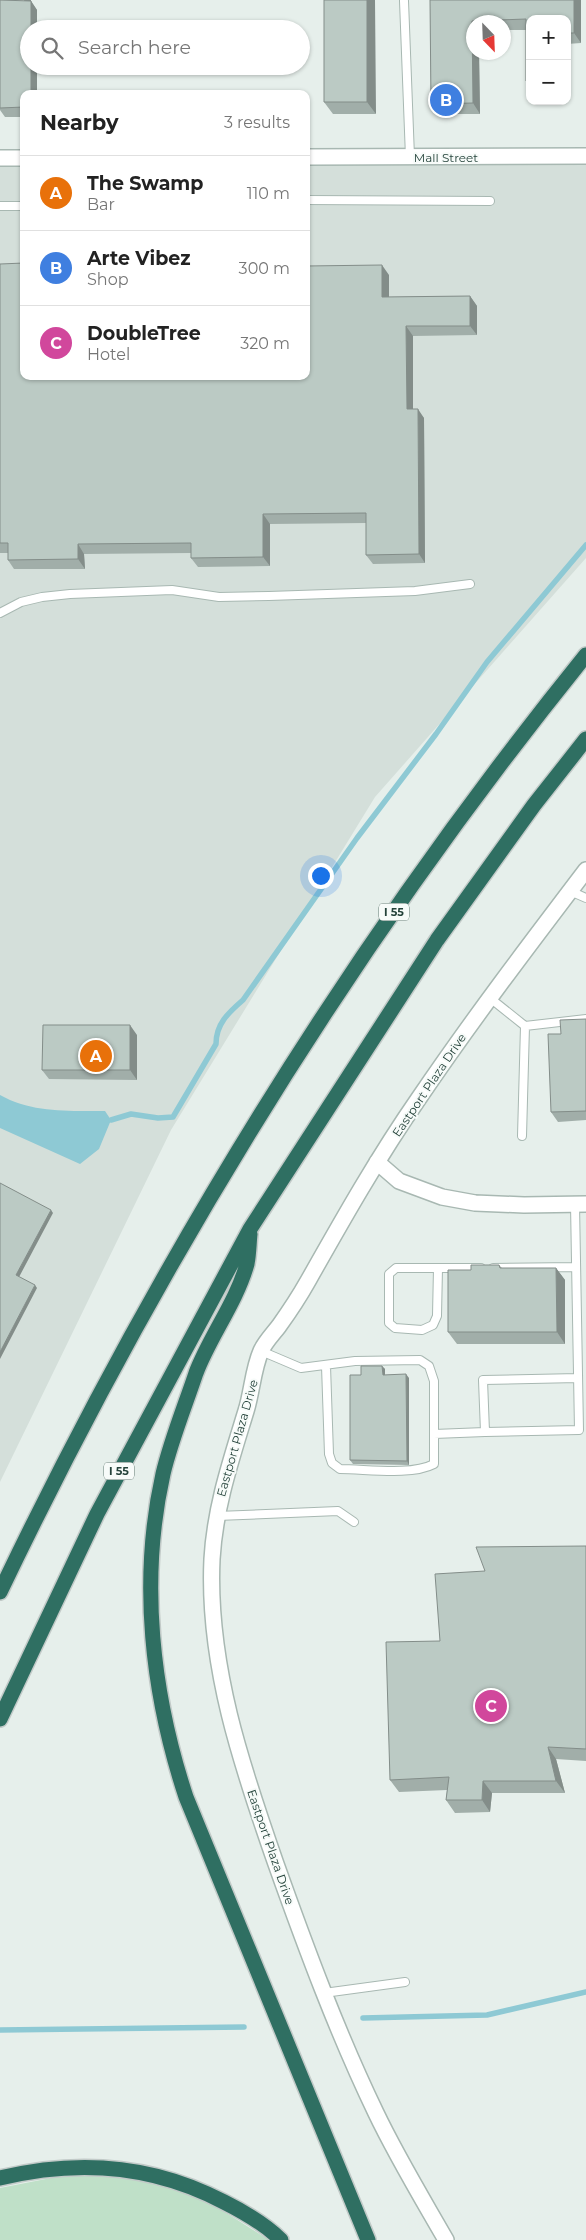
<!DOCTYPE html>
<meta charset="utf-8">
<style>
body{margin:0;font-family:Montserrat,sans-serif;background:#f2f2f2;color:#222}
.controls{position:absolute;right:15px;top:15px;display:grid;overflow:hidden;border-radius:10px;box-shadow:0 1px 4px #0004}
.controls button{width:45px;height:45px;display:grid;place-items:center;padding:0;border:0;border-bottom:1px solid #e0e0e0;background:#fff;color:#222;font:25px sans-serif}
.compass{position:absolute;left:466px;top:15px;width:45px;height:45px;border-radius:50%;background:#fff;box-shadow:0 1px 4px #0004;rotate:157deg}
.you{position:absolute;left:320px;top:875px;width:18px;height:18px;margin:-12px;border:4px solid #fff;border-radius:50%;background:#1a73e8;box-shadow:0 0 0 8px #1a73e833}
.badge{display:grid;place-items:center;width:32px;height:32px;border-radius:50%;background:#ea580c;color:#fff;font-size:16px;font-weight:700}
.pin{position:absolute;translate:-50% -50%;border:2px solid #fff;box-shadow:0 1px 5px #0006}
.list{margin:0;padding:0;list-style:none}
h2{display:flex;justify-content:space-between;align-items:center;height:65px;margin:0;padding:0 20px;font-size:21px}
h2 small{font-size:16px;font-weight:400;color:#767676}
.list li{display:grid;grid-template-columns:32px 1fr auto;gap:15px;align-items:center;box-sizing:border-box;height:75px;padding:0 20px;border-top:1px solid #e0e0e0}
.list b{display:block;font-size:19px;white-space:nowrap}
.list p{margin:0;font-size:16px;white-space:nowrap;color:#767676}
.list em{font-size:16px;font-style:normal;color:#767676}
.icon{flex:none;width:28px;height:28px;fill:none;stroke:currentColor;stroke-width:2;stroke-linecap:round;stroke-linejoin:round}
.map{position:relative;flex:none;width:586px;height:2240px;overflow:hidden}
.search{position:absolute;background:#fff;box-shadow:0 1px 4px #0004;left:20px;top:20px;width:290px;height:55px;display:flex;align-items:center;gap:12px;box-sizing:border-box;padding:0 18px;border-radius:28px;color:#767676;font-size:19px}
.panel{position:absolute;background:#fff;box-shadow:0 1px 4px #0004;left:20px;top:90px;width:290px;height:290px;border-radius:10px}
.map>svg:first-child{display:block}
</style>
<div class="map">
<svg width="586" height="2240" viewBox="0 0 586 2240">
<rect width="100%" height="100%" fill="#e6efeb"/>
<!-- built -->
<path fill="#d4dfda" d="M586,156V558L375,797L171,1130L0,1482V158H24V376H306V157Z"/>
<!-- green -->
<path fill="#bfe0c8" d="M102,2173L164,2185L212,2204L269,2240H0V2188L56,2177Z"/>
<!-- water -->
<path fill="#8ec9d4" d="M0,1095C32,1113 69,1111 105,1111L111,1120L99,1149L80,1164L0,1128Z"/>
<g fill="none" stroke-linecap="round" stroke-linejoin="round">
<!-- stream -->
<path stroke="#8ec9d4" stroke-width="5.5" d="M111,1120L131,1114L158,1118L173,1117L216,1044C216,1024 228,1013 243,1000L357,838L436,734L487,662L586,545
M363,2018L487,2015L586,1992
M0,2030L244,2027"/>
<!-- lane casing -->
<g stroke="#a8b8b2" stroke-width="10">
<path id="lane" d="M404,1L410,157
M306,200L490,201
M0,206H24
M0,613L21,602L42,597L70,594L172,590L219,597L269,596L415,591L470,584
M570,891L586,898
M490,998L525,1026L522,1136
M525,1026L586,1019
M575,1204L579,1430L485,1432L483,1380L578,1378
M438,1268L437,1316L433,1325L422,1330L395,1328L389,1323V1274L396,1268H481
M493,1268L576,1267
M261,1351L301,1368L355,1361L420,1360L429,1366L434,1381V1464C411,1476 367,1469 340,1469L332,1463L329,1454L326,1366
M434,1434L485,1432
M217,1516L338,1511L354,1522
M324,1993L405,1982"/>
</g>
<!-- street casing -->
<g stroke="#a8b8b2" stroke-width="18">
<path id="street" d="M306,157L586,156
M0,158H24
M377,1162L399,1181L442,1197L475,1203L524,1205L586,1204
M446,2240C422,2198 397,2157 376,2113C337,2032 306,1948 276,1864C242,1767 207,1664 212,1559C215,1507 231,1460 246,1411C252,1392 253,1369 261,1351C265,1342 273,1334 279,1326C289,1312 299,1297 308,1281C343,1219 378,1157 419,1098C472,1020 529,945 586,870"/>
</g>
<!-- highway casing -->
<g stroke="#c2cac8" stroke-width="18">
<path id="highway" d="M250,1234C249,1243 249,1254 247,1264C236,1303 210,1336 196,1373C185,1406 171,1440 163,1474C139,1581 152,1694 186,1797L368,2240
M0,1592C160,1258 353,943 586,655
M0,1719L97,1514L250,1229L437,940L534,805L586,739
M0,2178C78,2159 152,2164 224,2202C244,2212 265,2224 281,2240"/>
</g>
<!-- lane -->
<use href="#lane" stroke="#fff" stroke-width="8"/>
<!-- street -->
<use href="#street" stroke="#fff" stroke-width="15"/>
<!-- highway -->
<use href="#highway" stroke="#2f6f62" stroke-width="15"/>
</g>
<!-- wall -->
<path fill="#a1aea9" d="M0,0L31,1L37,10L29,66H37V94H24V117H5L0,110Z
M324,0L376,114H333L324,102Z
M430,0H581V43L567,44V19H530V87L526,81V30H504V22H474V52H479L480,114H439L431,104Z
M0,264L389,275V297L470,296L477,306V335L413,336V409L424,418L425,563L373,564L366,555V523L270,524V566L198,567L191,558V553L84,554L85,569H14L8,560V553H0Z
M586,1019V1120L558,1122L551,1112L561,1034Z
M137,1035V1080L49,1079L42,1070Z
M499,1265L502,1268H556L565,1280V1344H457L448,1332L471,1270Z
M382,1366L385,1369V1375L409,1378V1465L353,1464L350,1460L361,1375Z
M586,1546V1761L556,1759L565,1793H492L490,1812L455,1813L446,1800L447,1790L399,1792L390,1780L440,1641L485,1571Z"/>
<!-- shaded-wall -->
<path fill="#838d89" d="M24,0H31V1L37,10V29H31Z
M367,0H375L376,114L367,102Z
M574,0H581V43L574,33Z
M472,21L474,23V52H479L480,114L473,103Z
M31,66H37V94H31Z
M382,265L389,275V307L382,297Z
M470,296L477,306V335L470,326Z
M406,326L413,336V418L407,409Z
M418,409L424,418L425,563L419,554Z
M263,514L270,524V566L263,557Z
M78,544L84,554L85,569L78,559Z
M130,1025L137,1035V1080L130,1070Z
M51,1210L53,1213L18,1279L16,1275Z
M556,1268L565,1280V1344L557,1332Z
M35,1285L37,1288L0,1359V1352Z
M382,1366L385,1369V1378L383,1375Z
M406,1374L409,1378V1465L407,1461Z
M548,1747L556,1759L565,1793L556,1781Z
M483,1781L492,1793L490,1812L482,1800Z"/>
<!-- building -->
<path fill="#bbcac4" stroke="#838d89" d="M0,0L31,1V29H29V66H31V94H24V107L0,108Z
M324,0H367V102H324Z
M430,0H574V33H567V19H530V81H526V19L472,21L473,103L431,104Z
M24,263V376H306V266L382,265V297L470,296V326H406L407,409H418L419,554L366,555V513L263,514V557L191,558V543L78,544V559L8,560V543H0V264Z
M586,1019V1111L551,1112L548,1034H561L560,1020Z
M43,1025H130V1070H42Z
M0,1183L51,1210L16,1275L35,1285L0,1352Z
M471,1265H499L500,1268H556L557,1332H448V1270H471Z
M361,1366H382L383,1375L406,1374L407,1461L350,1460V1375H361Z
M586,1546V1749L548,1747L556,1781H483L482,1800H446L449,1777L390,1780L386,1642L440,1641L435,1574L485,1571L476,1547Z"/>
<g text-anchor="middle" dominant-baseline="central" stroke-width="4" stroke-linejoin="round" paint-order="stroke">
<!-- shield labels -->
<g fill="#f7fbf9" stroke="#637a73" stroke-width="1">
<rect x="379" y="903.5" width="30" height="17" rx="4"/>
<rect x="104" y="1462.5" width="30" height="17" rx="4"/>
</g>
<g font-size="11" font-weight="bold" fill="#24423a">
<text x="394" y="912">I 55</text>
<text x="119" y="1471">I 55</text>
</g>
<!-- street labels -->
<g font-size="12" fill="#24423a" stroke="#f7fbf9">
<text x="446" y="157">Mall Street</text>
<text transform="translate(429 1085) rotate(-56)">Eastport Plaza Drive</text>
<text transform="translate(237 1438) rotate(-74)">Eastport Plaza Drive</text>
<text transform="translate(271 1847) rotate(71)">Eastport Plaza Drive</text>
</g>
</g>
</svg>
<div class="controls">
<button>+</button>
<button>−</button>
</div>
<svg class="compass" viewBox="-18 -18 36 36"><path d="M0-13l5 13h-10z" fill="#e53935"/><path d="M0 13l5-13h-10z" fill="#767676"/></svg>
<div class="you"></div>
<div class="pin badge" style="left:96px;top:1056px;background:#e8710a">A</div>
<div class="pin badge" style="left:446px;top:100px;background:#3f7fe0">B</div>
<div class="pin badge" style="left:491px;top:1706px;background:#d1479c">C</div>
<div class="search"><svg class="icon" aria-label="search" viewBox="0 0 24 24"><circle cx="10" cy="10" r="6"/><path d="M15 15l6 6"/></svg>Search here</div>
<section class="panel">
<h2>Nearby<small>3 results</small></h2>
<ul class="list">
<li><span class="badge" style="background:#e8710a">A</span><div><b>The Swamp</b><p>Bar</p></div><em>110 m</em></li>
<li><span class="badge" style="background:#3f7fe0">B</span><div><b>Arte Vibez</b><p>Shop</p></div><em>300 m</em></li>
<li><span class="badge" style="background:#d1479c">C</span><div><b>DoubleTree</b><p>Hotel</p></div><em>320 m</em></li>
</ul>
</section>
</div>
